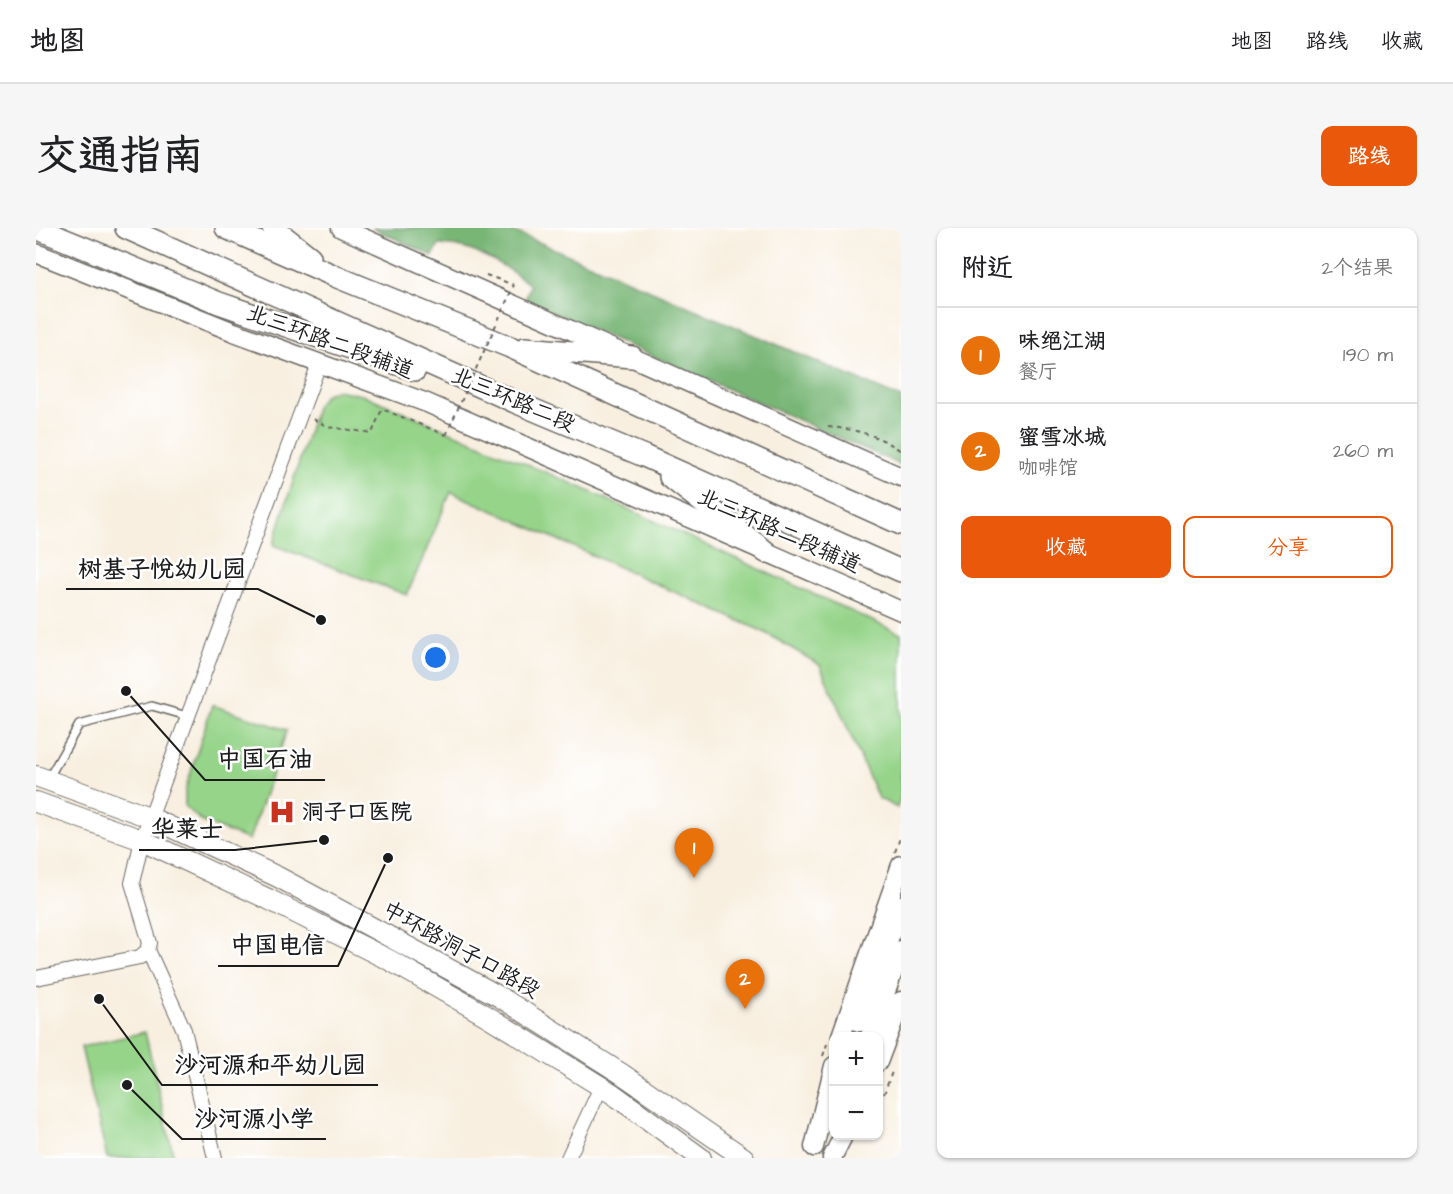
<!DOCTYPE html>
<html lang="zh">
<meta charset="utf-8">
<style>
body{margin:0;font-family:"Architects Daughter","LXGW WenKai TC",sans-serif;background:#f6f6f6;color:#202124}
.controls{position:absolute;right:18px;bottom:18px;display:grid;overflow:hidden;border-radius:12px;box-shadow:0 2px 4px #0004}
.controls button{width:54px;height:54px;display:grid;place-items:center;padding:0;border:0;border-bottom:2px solid #e0e0e0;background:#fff;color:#202124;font:30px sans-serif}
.you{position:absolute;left:400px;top:430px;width:21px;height:21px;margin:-15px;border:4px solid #fff;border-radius:50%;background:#1a73e8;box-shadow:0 0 0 9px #1a73e833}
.badge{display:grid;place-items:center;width:39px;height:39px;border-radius:50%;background:#ea580c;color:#fff;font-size:20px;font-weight:700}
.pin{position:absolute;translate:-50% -50px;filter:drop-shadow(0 2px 3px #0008)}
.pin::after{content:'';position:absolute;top:32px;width:21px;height:18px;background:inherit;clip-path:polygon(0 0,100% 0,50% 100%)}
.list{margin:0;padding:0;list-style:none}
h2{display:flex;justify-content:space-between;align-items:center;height:78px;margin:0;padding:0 24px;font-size:26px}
h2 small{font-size:20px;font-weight:400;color:#757577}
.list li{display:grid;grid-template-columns:39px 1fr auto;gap:18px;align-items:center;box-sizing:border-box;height:96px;padding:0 24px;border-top:2px solid #e0e0e0}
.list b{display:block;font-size:22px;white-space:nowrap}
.list p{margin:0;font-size:20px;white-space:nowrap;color:#757577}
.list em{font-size:20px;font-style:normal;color:#757577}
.actions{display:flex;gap:12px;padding:18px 24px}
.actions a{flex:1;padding:14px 0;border:2px solid #ea580c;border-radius:12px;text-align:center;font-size:21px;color:#ea580c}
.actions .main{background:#ea580c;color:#fff}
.map{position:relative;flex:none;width:865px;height:930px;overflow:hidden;border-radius:12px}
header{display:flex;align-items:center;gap:36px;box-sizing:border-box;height:84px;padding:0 30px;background:#fff;border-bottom:2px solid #e0e0e0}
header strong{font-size:28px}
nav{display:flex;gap:33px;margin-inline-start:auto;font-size:21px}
.intro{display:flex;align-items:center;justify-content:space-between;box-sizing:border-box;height:144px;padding:0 36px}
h1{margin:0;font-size:42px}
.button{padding:15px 27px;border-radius:12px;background:#ea580c;color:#fff;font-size:21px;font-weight:700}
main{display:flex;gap:36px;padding:0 36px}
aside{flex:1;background:#fff;border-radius:12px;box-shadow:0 2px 4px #0004}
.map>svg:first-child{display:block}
</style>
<header>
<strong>地图</strong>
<nav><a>地图</a><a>路线</a><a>收藏</a></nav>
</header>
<div class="intro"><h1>交通指南</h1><a class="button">路线</a></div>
<main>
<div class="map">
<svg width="865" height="930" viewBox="0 0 865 930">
<rect width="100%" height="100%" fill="#fff"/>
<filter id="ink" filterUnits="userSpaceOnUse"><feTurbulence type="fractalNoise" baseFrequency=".0167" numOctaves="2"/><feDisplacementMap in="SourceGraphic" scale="12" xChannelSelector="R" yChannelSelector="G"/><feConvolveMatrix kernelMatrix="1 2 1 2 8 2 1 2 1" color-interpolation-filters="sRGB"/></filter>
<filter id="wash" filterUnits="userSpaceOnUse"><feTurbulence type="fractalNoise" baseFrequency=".008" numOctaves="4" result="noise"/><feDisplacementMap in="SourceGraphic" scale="24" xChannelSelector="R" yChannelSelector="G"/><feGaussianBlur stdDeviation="1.35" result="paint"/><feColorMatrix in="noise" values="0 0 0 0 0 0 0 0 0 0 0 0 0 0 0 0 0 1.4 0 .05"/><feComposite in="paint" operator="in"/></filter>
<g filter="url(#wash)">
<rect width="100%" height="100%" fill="#f8efe0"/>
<!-- green -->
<path fill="#96d48a" stroke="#597853" stroke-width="1.5" d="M301,162L330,168L533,254L865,406V567L861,580L842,570L784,437L728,404L415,264L371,367L237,317L281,177L290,166Z
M176,477L251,502L213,612L167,594L149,579V563Z
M109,804L138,930H71L45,819Z"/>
<!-- forest -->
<path fill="#78b676" stroke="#4a6949" stroke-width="1.5" d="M336,0H470L865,170V237L489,72L494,57C469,37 436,17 403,17L397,28Z"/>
</g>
<g filter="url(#ink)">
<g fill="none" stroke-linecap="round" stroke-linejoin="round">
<!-- service casing -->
<g stroke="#696661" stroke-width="10">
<path id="service" d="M12,551L43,497L116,478L151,488"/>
</g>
<!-- minor casing -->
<g stroke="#696661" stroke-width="16">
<path id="minor" d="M112,722L148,802L179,930
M0,750L104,729L112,722L114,715L96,655L106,612L283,136
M532,930L565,859"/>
</g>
<!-- secondary casing -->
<g stroke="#696661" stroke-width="21">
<path id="secondary" d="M305,0L865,249
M0,25L198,104L391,175L865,383
M823,794L865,677
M805,808L865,637
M834,808L865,722
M842,834L865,773
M778,919L798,838
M796,930L807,908"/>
</g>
<!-- primary casing -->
<g stroke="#696661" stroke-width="22">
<path id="primary" d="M0,548L113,589L242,649L365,715L464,769L586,846L708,930
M0,574L106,612L232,671L355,733L451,788L577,866L665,930"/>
</g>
<!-- trunk casing -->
<g stroke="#696661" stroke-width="24">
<path id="trunk" d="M0,0L183,75L379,142
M90,0L479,174L608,228L865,343
M190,0L301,49L474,119L865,296
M237,0L274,29
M489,120L596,129
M634,249L730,324"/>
</g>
<!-- path -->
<path stroke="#696661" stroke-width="2" stroke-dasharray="4.5 4.5" stroke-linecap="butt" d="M450,47L478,57
M277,191L292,199L336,205L346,181L410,207
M792,199C819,201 843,207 865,223
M859,624L865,607
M787,828L791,816
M848,866L857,841"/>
<!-- service -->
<use href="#service" stroke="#fff" stroke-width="7"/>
<!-- minor -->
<use href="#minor" stroke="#fff" stroke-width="14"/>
<!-- secondary -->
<use href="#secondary" stroke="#fff" stroke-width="18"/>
<!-- primary -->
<use href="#primary" stroke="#fff" stroke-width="20"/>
<!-- trunk -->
<use href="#trunk" stroke="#fff" stroke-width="21"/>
<!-- path-bridge -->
<path stroke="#696661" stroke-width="2" stroke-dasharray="4.5 4.5" stroke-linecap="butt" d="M410,207L478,57"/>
</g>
</g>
<!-- icons -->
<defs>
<g id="hospital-bare" transform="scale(2.07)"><path d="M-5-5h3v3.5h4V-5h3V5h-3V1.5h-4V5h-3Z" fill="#c8321e" stroke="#fff" stroke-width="2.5" paint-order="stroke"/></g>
</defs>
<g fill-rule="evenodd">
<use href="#hospital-bare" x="246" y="584"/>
</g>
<g text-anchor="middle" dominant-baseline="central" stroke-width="5" stroke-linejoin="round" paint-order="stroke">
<!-- street labels -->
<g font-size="22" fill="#1c1c1c" stroke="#fff">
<text transform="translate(294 114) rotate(20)">北三环路二段辅道</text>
<text transform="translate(477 172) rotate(23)">北三环路二段</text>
<text transform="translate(743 303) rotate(24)">北三环路二段辅道</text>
<text transform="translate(425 722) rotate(29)">中环路洞子口路段</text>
</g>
<!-- poi labels -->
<g font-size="22" font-weight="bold" fill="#1c1c1c" stroke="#fff" text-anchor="start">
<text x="266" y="584">洞子口医院</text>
</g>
</g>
<!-- callouts -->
<path fill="none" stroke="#1c1c1c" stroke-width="2" d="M285 392L222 361H30M90 463L169 552H289M288 612L199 622H103M352 630L302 738H182M63 771L126 857H342M91 857L146 911H290"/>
<g fill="#1c1c1c" stroke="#fff" stroke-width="2">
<circle cx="285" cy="392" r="6"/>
<circle cx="90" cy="463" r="6"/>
<circle cx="288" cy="612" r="6"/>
<circle cx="352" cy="630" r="6"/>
<circle cx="63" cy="771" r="6"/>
<circle cx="91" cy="857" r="6"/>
</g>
<g font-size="24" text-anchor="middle" font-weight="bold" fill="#1c1c1c" stroke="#fff" stroke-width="5" stroke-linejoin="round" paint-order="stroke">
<text x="126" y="349">树基子悦幼儿园</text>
<text x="229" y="539">中国石油</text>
<text x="151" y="609">华莱士</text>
<text x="242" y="725">中国电信</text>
<text x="234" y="845">沙河源和平幼儿园</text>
<text x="218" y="899">沙河源小学</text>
</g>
</svg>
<div class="controls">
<button>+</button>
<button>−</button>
</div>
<div class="you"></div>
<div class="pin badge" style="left:658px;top:650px;background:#e8710a">1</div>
<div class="pin badge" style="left:709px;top:781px;background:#e8710a">2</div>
</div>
<aside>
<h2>附近<small>2个结果</small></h2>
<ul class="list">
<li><span class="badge" style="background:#e8710a">1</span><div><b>味绝江湖</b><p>餐厅</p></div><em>190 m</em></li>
<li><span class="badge" style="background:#e8710a">2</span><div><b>蜜雪冰城</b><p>咖啡馆</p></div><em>260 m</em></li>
</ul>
<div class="actions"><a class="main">收藏</a><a>分享</a></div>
</aside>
</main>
